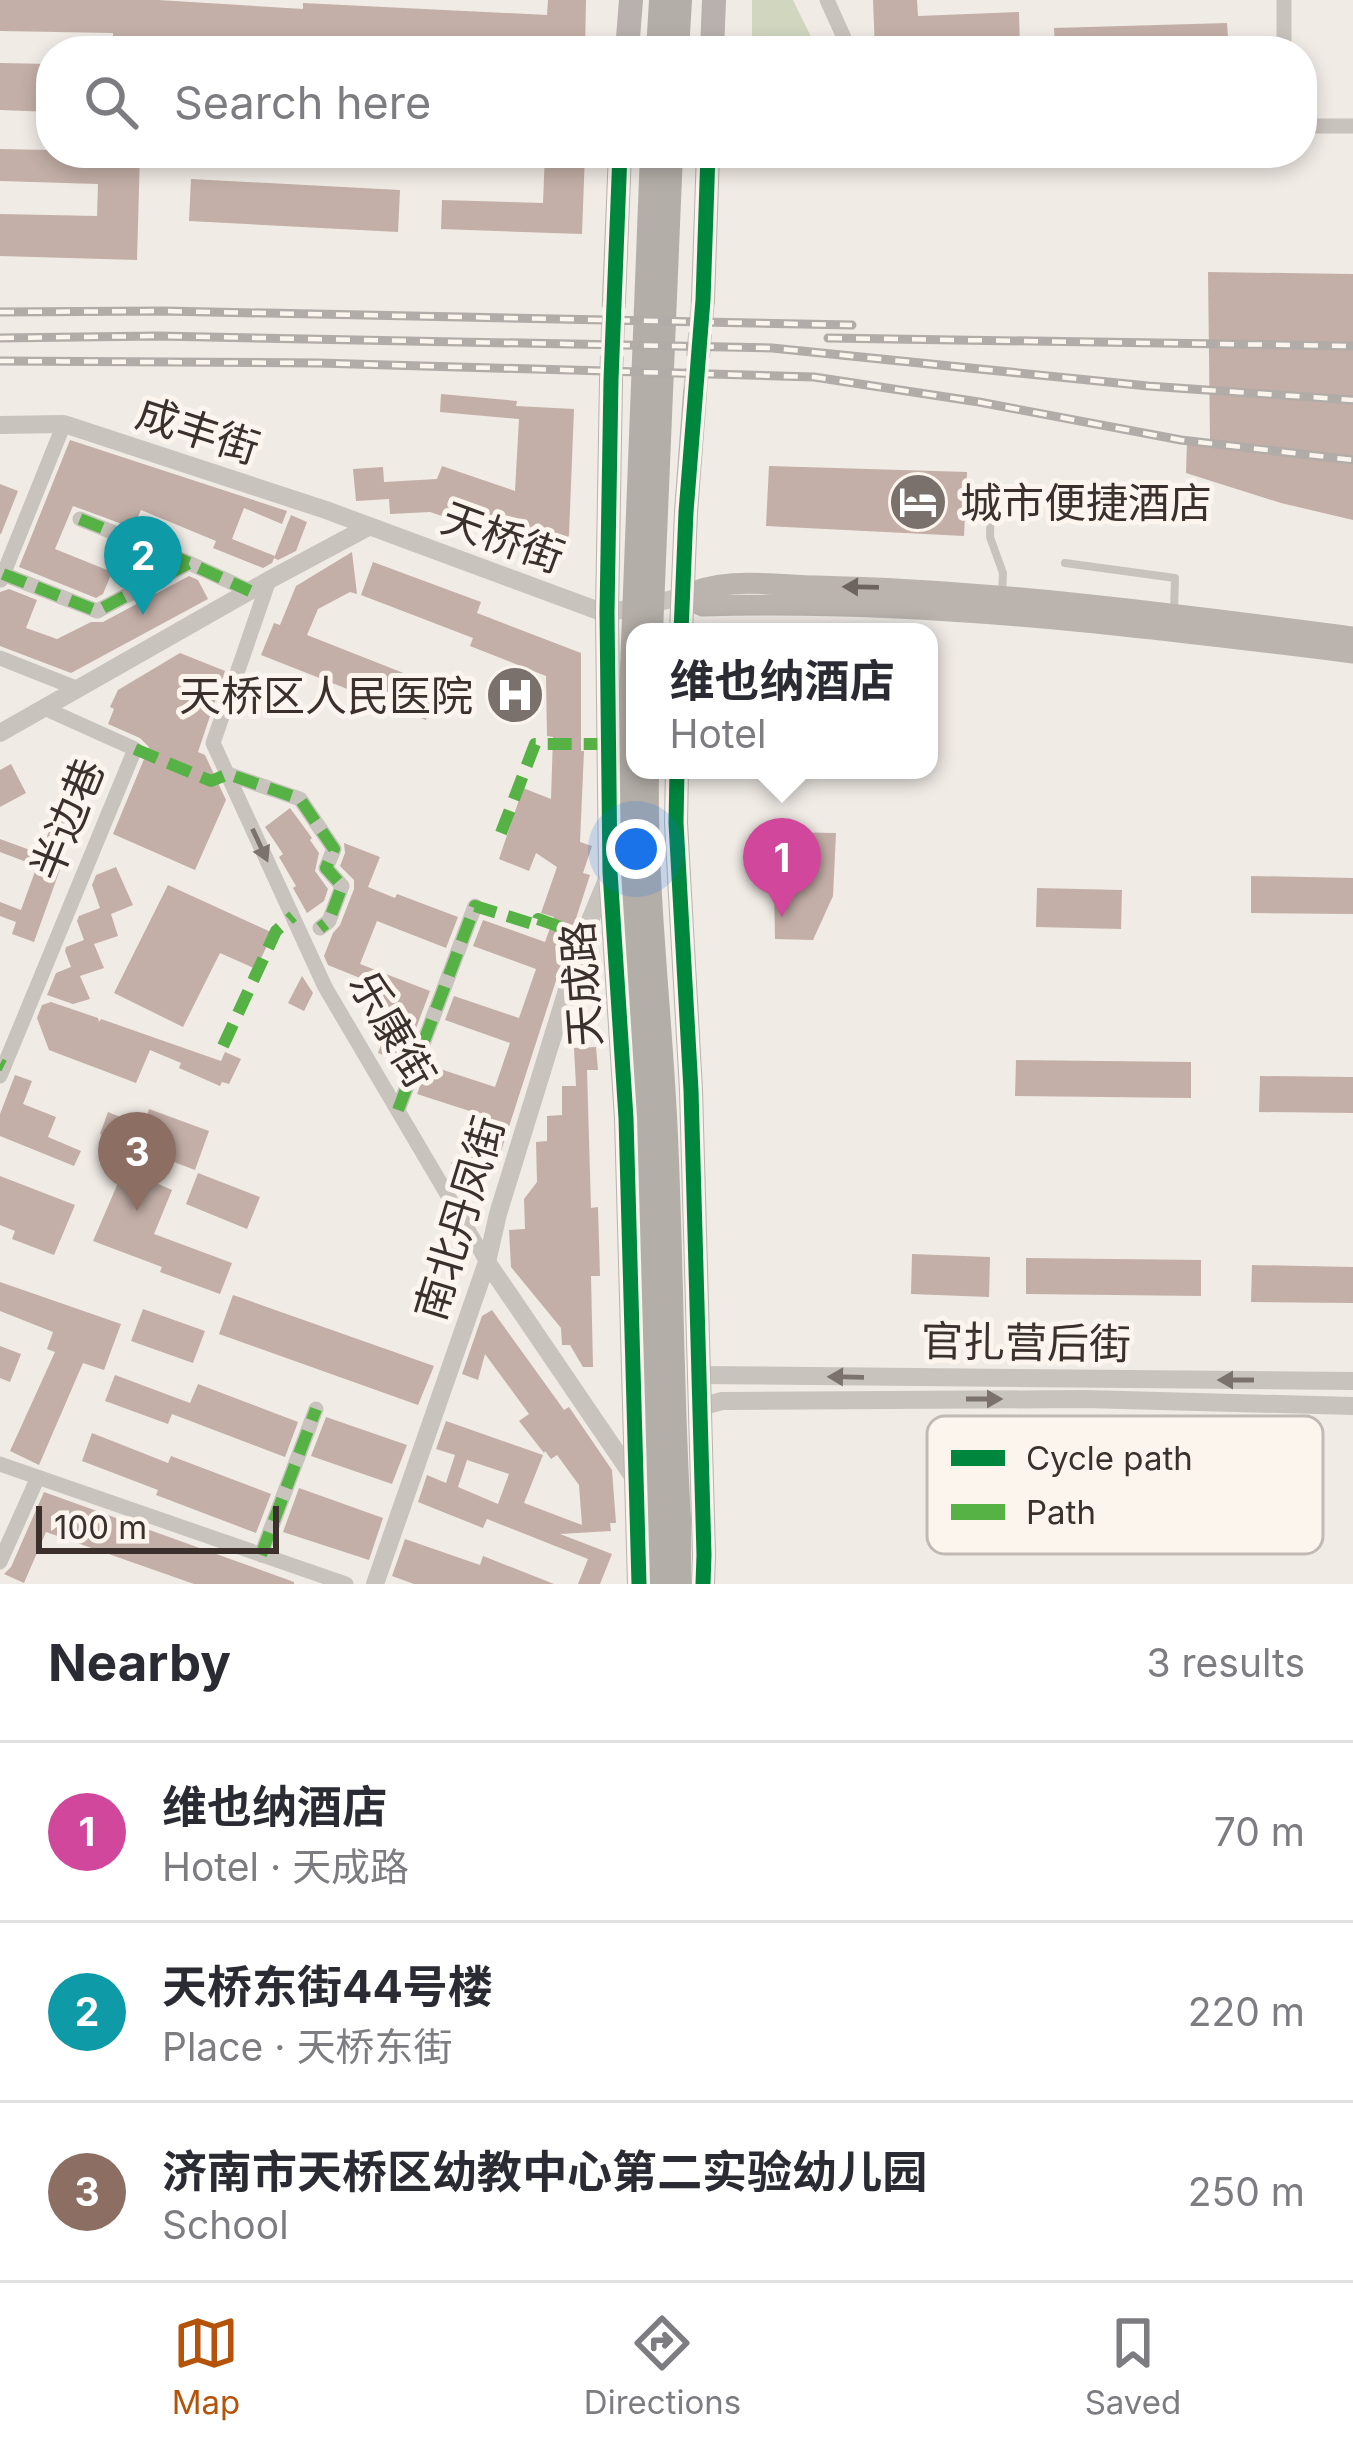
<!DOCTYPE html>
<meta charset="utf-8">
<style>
body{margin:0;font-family:Inter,"Noto Sans SC",sans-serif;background:#f7f7f7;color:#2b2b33}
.scale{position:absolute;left:36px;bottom:30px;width:243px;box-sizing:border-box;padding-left:12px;border:6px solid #3b302b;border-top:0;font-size:33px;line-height:42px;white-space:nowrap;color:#3b302b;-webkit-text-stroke:9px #fbf5ee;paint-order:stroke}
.you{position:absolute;left:636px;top:849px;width:42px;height:42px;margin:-30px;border:9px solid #fff;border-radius:50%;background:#1a73e8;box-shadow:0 0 0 18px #1a73e833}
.badge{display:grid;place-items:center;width:78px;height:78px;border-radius:50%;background:#b45309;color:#fff;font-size:39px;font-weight:700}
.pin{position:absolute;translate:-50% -99px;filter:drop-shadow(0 3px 6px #0008)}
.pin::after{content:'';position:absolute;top:63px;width:42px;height:36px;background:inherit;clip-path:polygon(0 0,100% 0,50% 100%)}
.popup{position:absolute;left:626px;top:623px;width:312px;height:156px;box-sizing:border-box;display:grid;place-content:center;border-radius:24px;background:#fff;filter:drop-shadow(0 3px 9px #0005);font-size:39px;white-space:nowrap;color:#7c7c81}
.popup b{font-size:45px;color:#2b2b33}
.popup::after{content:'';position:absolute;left:50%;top:100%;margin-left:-24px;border:24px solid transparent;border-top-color:#fff}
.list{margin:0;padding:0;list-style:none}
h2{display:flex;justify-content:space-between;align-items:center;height:156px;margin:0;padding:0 48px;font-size:51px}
h2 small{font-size:39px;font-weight:400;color:#7c7c81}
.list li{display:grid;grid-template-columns:78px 1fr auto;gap:36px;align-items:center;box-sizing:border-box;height:180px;padding:0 48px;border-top:3px solid #e1e1e2}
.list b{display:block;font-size:45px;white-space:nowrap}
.list p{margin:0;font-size:39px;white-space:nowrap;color:#7c7c81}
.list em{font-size:39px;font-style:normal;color:#7c7c81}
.icon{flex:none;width:66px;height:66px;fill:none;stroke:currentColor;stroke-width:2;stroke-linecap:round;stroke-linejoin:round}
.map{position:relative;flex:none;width:1353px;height:1584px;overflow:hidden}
.search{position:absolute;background:#fff;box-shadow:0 6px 18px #0003;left:36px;right:36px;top:36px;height:132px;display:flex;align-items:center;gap:30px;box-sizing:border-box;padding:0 42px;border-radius:48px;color:#7c7c81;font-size:45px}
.sheet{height:696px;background:#fff}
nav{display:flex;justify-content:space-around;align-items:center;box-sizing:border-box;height:168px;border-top:3px solid #e1e1e2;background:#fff;font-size:33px;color:#7c7c81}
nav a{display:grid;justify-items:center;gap:6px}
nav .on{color:#b45309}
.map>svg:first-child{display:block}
</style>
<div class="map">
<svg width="1353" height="1584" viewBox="0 0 1353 1584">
<rect width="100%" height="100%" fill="#f0ebe5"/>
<!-- green -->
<path fill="#d1d6bf" d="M752,0H793L818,51H752Z"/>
<!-- building -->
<path fill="#c3afa7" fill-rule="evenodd" d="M0,0H158L303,9V3L547,15L548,0H586L585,51L296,38V47L157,40V51H113V33L0,31Z
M873,0H917L918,16L1019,12L1020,51H875Z
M1227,23L1229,51H1055L1054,28Z
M0,63L51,64V112L0,110Z
M0,149L51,150V153H140L137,260L0,256V214L97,216L98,184L0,181Z
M545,153H585L582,234L441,229L442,200L543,203Z
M191,179L400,190L398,232L189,221Z
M1208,272L1353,274V520L1281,503L1186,473L1187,442L1210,440Z
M441,394L517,401L516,406L574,409L569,535L561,552L554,558L543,550L430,512L390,514L389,499L356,501L353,469L383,467L384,482L437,479L442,466L515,491L519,419L440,412Z
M70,440L287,511L282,524L244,508L232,539L275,556L272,563L263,568L213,548L216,541L141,510L133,528L73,506L55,549L112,572L103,594L96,598L19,567Z
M769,466L967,472L964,536L766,526Z
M0,484L18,491L1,534H0Z
M291,515L307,522L296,551L278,560L274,558Z
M352,552L357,594L350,592L318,609L307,635L439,687L426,720L261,655L274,623L280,625L296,586Z
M373,562L481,602L477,613L581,653V751H584L580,842L592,846L583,873L590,875L496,1167L465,1186L451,1163L474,1150L485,1116L417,1094L428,1065L495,1087L510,1043L445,1020L454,996L519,1018L536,969L473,946L483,920L545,942L554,917L541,913L557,867L536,853L529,871L499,859L523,788L551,799L553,737L547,736L546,676L470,646L473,638L361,595Z
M189,576L198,580L208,599L71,673L0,646V592L9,589L37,600L26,628L57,639L91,622H103Z
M180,653L225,671L198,752L205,755L226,800L195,870L113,834L149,747L140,738L108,724L114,709L110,707L118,690Z
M11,764L26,793L0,807V770Z
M290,808L312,838L310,840L319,853L315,871L328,889L324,901L307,913L293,888L296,886L279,857L283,854L265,827Z
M55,814L77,822L34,942L12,934L16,922L0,916V902L21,910L37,866L0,852V839L41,854Z
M773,832L836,833L833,896L813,940L775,939Z
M344,843L380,857L368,887L395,898L397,894L458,917L446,948L377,921L360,964L430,991L403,1063L378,1053L392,1016L351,1001L360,978L328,965L324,956L333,933L340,925L354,889V880L340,866L345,853Z
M116,867L133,905L111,914L118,936L94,944L104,968L80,976L90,999L73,1004L47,995L56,973L71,967L65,951L66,947L84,940L77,921L79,916L100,908L92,885L96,875Z
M1251,876L1353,878V914L1251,913Z
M168,885L273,933L256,969L220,953L183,1027L114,993Z
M1037,888L1122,890L1121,929L1036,927Z
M302,976L313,993L304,1011L288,1003Z
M51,1002L98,1018L99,1022L101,1019L221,1061L225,1052L241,1059L229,1084L222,1082L220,1086L179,1068L181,1063L150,1050L136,1083L49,1050L37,1018L42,1005Z
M596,1047L598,1070H587L591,1208L598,1207L600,1276H591L593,1367H583L570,1345H562L561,1328L511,1267L509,1230L525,1229L524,1199L537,1182L536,1142L547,1141V1116L562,1115V1086H576L574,1048Z
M1016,1060L1191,1062V1098L1015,1096Z
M15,1075L32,1081L23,1104L56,1117L48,1137L81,1151L74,1166L0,1136V1114Z
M1260,1076L1353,1077V1113L1259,1112Z
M149,1109L209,1131L195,1170L100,1134L108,1112L143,1126Z
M124,1169L172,1190L154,1234L232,1263L220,1294L160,1272L162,1267L93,1241Z
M198,1173L260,1197L247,1229L186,1204Z
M0,1176L75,1205L54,1255L12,1239L15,1231L0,1225Z
M912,1254L990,1257L989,1297L911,1294Z
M1026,1258L1201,1260V1296L1026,1294Z
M1252,1265L1353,1267V1303L1251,1302Z
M0,1282L121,1324L104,1370L83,1363L39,1465L10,1451L55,1352L47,1349L53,1332L0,1311Z
M233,1295L434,1366L418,1405L219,1334Z
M143,1309L205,1331L193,1363L131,1341Z
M492,1310L564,1410L569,1407L612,1470L616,1523H610L611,1531L560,1534L612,1554L600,1584H578L588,1559L487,1519L483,1528L418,1502L427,1475L446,1483L455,1455L436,1449L446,1421L543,1455L524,1503L582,1525L579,1485L557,1455L551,1459L545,1451L544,1453L519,1421L529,1414L485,1354L478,1380L462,1374L482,1316ZM467,1460L509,1474L498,1504L458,1487Z
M0,1346L21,1354L10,1382L0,1378Z
M115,1375L190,1403L198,1384L298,1422L285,1457L172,1414L168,1424L105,1401Z
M326,1417L407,1445L392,1484L311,1456Z
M92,1433L168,1463L171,1456L271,1494L256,1533L156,1495L158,1490L82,1461Z
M299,1488L383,1518L369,1560L283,1532Z
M44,1492L294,1582V1584H194L46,1532L24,1583L4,1574L11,1567Z
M405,1539L480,1565L483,1556L554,1584H414L392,1576Z"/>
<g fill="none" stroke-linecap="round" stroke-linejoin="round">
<!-- primary-tunnel -->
<path stroke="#ccc6c0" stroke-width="24" stroke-dasharray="24 12" stroke-linecap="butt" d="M611,380L614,300
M695,393L703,300"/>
<!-- service -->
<path stroke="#c9c3be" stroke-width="8" d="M991,487L990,537L1003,573L1002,596
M1065,563L1175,578L1174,612"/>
<!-- minor -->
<path stroke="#c9c3be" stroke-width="15" d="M827,0L850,51
M1284,51V0
M1302,126H1353
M80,519L189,563
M3,574L97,611L189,563L250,591
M1,580L64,424
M269,580L213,743L325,987L487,1262
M0,658L76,688
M228,774L300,799L334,849L326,868L342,886L329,921L320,928
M0,1076L135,749L44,708
M398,1110L475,906
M0,1464L346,1584
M261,1555L316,1409
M0,1562L38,1477"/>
<!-- tertiary -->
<path stroke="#c9c3be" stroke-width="18" d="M0,425L64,424L326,510L599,611L607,613L682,597
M0,733L269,580L370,526
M487,1262L634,1478
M698,1375L1353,1381
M700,1407L722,1401L1085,1399L1353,1406
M375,1584L487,1262L498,1214L584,935L608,877"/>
<!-- secondary -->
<path stroke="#bab3ae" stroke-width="21" d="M682,597C722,576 771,585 816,586C996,590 1175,614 1353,637
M682,597L703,606C920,599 1138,626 1353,653"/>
<!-- primary -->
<path stroke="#b8b1ad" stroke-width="24" d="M627,51L631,0
M712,51L714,0
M614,300L620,153
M703,300L708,153
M611,380L607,613L610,872L626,1118L639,1584
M681,632L686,512L695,393
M677,770L676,823L691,1090L704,1555L703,1584"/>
<!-- trunk -->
<path stroke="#b4aea8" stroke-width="24" d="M658,51L661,0
M677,51L680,0
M652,153L627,797V859L642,1067L659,1584
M651,632L671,153
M647,770C645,886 659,1001 665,1116C672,1250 671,1384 679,1518V1584"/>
<!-- rail casing -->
<g stroke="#b1aca8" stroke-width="9">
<path id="rail" d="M0,312L163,311L852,325
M0,338L158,336L772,348L1148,386L1353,400
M828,338L1353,346
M0,361L318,363L814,377L979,402L1181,440L1353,460"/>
</g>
<!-- rail -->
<use href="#rail" stroke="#fbf5ee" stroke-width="4.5" stroke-dasharray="14" stroke-linecap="butt"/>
<!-- quiet -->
<path stroke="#57b246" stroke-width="12" stroke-dasharray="24 12" stroke-linecap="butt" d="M80,519L189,563
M3,574L97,611L189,563L250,591
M135,749L211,781L228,774L300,799L334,849L326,868L342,886L329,921L320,928
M501,833L535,744H604
M223,1046L276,931L293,916
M0,1064L4,1066
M398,1110L475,906L536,925L538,919L584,935
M261,1555L316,1409"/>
<!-- cycleway casing -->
<g stroke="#fbf5ee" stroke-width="22">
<path id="cycleway" d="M620,153L611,380L607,613L610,872L626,1118L639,1584
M681,632L686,512L703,300L708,153
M677,770L676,823L691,1090L704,1555L703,1584"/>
</g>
<!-- cycleway -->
<use href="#cycleway" stroke="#00873e" stroke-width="15"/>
</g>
<!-- one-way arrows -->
<defs><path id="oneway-solid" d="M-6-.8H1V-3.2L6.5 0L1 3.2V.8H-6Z" transform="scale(3)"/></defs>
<use fill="#6e645f" href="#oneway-solid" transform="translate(861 587) rotate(-179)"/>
<g fill="#7b726d">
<use href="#oneway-solid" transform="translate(260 845) rotate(65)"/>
<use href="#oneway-solid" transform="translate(846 1377) rotate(-179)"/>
<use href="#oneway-solid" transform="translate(1236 1380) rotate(-180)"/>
<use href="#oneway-solid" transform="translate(984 1399)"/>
</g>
<!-- icons -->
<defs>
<g id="hotel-disc" transform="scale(3)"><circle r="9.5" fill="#7a716c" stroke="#fbf5ee"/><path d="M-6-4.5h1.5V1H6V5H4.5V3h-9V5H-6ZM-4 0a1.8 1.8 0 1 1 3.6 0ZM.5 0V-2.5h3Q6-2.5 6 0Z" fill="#fff"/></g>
<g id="hospital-disc" transform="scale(3)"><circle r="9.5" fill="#7a716c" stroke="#fbf5ee"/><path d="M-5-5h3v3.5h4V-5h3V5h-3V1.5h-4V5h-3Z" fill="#fff"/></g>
</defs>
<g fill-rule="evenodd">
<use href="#hotel-disc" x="918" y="502"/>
<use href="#hospital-disc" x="515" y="695"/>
</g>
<g text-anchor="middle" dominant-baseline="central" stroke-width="10" stroke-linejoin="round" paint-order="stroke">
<!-- street labels -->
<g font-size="42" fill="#3b302b" stroke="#fbf5ee">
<text transform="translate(198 430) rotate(18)">成丰街</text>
<text transform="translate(503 537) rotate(20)">天桥街</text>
<text transform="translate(67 819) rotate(-68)">半边巷</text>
<text transform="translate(581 984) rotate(-94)">天成路</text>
<text transform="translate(393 1029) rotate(60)">乐康街</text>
<text transform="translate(459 1218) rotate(-73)">南北丹凤街</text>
<text transform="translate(1026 1342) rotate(1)">官扎营后街</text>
</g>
<!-- poi labels -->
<g font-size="42" fill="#3b302b" stroke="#fbf5ee" text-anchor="start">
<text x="960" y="502">城市便捷酒店</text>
<text x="473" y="695" text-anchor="end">天桥区人民医院</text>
</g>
</g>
<!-- legend -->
<rect x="927" y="1416" width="396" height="138" rx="18" fill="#fbf5ee" stroke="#c1bab4" stroke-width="3"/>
<rect x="951" y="1450" width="54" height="16" fill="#00873e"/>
<rect x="951" y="1504" width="54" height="16" fill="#57b246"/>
<g font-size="33" fill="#3b302b">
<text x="1026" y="1470">Cycle path</text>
<text x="1026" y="1524">Path</text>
</g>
</svg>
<div class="scale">100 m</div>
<div class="you"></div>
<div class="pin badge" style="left:782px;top:917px;background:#d1479c">1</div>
<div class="popup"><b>维也纳酒店</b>Hotel</div>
<div class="pin badge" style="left:143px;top:615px;background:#0f9aa8">2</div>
<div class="pin badge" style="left:137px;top:1211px;background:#8d6e63">3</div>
<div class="search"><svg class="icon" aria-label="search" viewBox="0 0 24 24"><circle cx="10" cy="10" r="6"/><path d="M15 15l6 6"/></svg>Search here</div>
</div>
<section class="sheet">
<h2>Nearby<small>3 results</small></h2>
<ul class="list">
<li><span class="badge" style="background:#d1479c">1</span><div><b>维也纳酒店</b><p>Hotel · 天成路</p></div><em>70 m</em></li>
<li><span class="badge" style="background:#0f9aa8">2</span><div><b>天桥东街44号楼</b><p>Place · 天桥东街</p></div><em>220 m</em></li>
<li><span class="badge" style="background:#8d6e63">3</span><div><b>济南市天桥区幼教中心第二实验幼儿园</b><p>School</p></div><em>250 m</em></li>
</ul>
</section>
<nav>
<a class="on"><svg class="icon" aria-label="map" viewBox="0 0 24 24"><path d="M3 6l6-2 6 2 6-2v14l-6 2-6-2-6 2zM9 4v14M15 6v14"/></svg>Map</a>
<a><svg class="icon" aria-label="directions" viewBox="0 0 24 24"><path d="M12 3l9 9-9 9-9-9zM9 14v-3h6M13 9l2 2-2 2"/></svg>Directions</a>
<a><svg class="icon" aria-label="saved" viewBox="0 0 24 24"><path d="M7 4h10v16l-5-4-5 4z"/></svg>Saved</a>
</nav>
